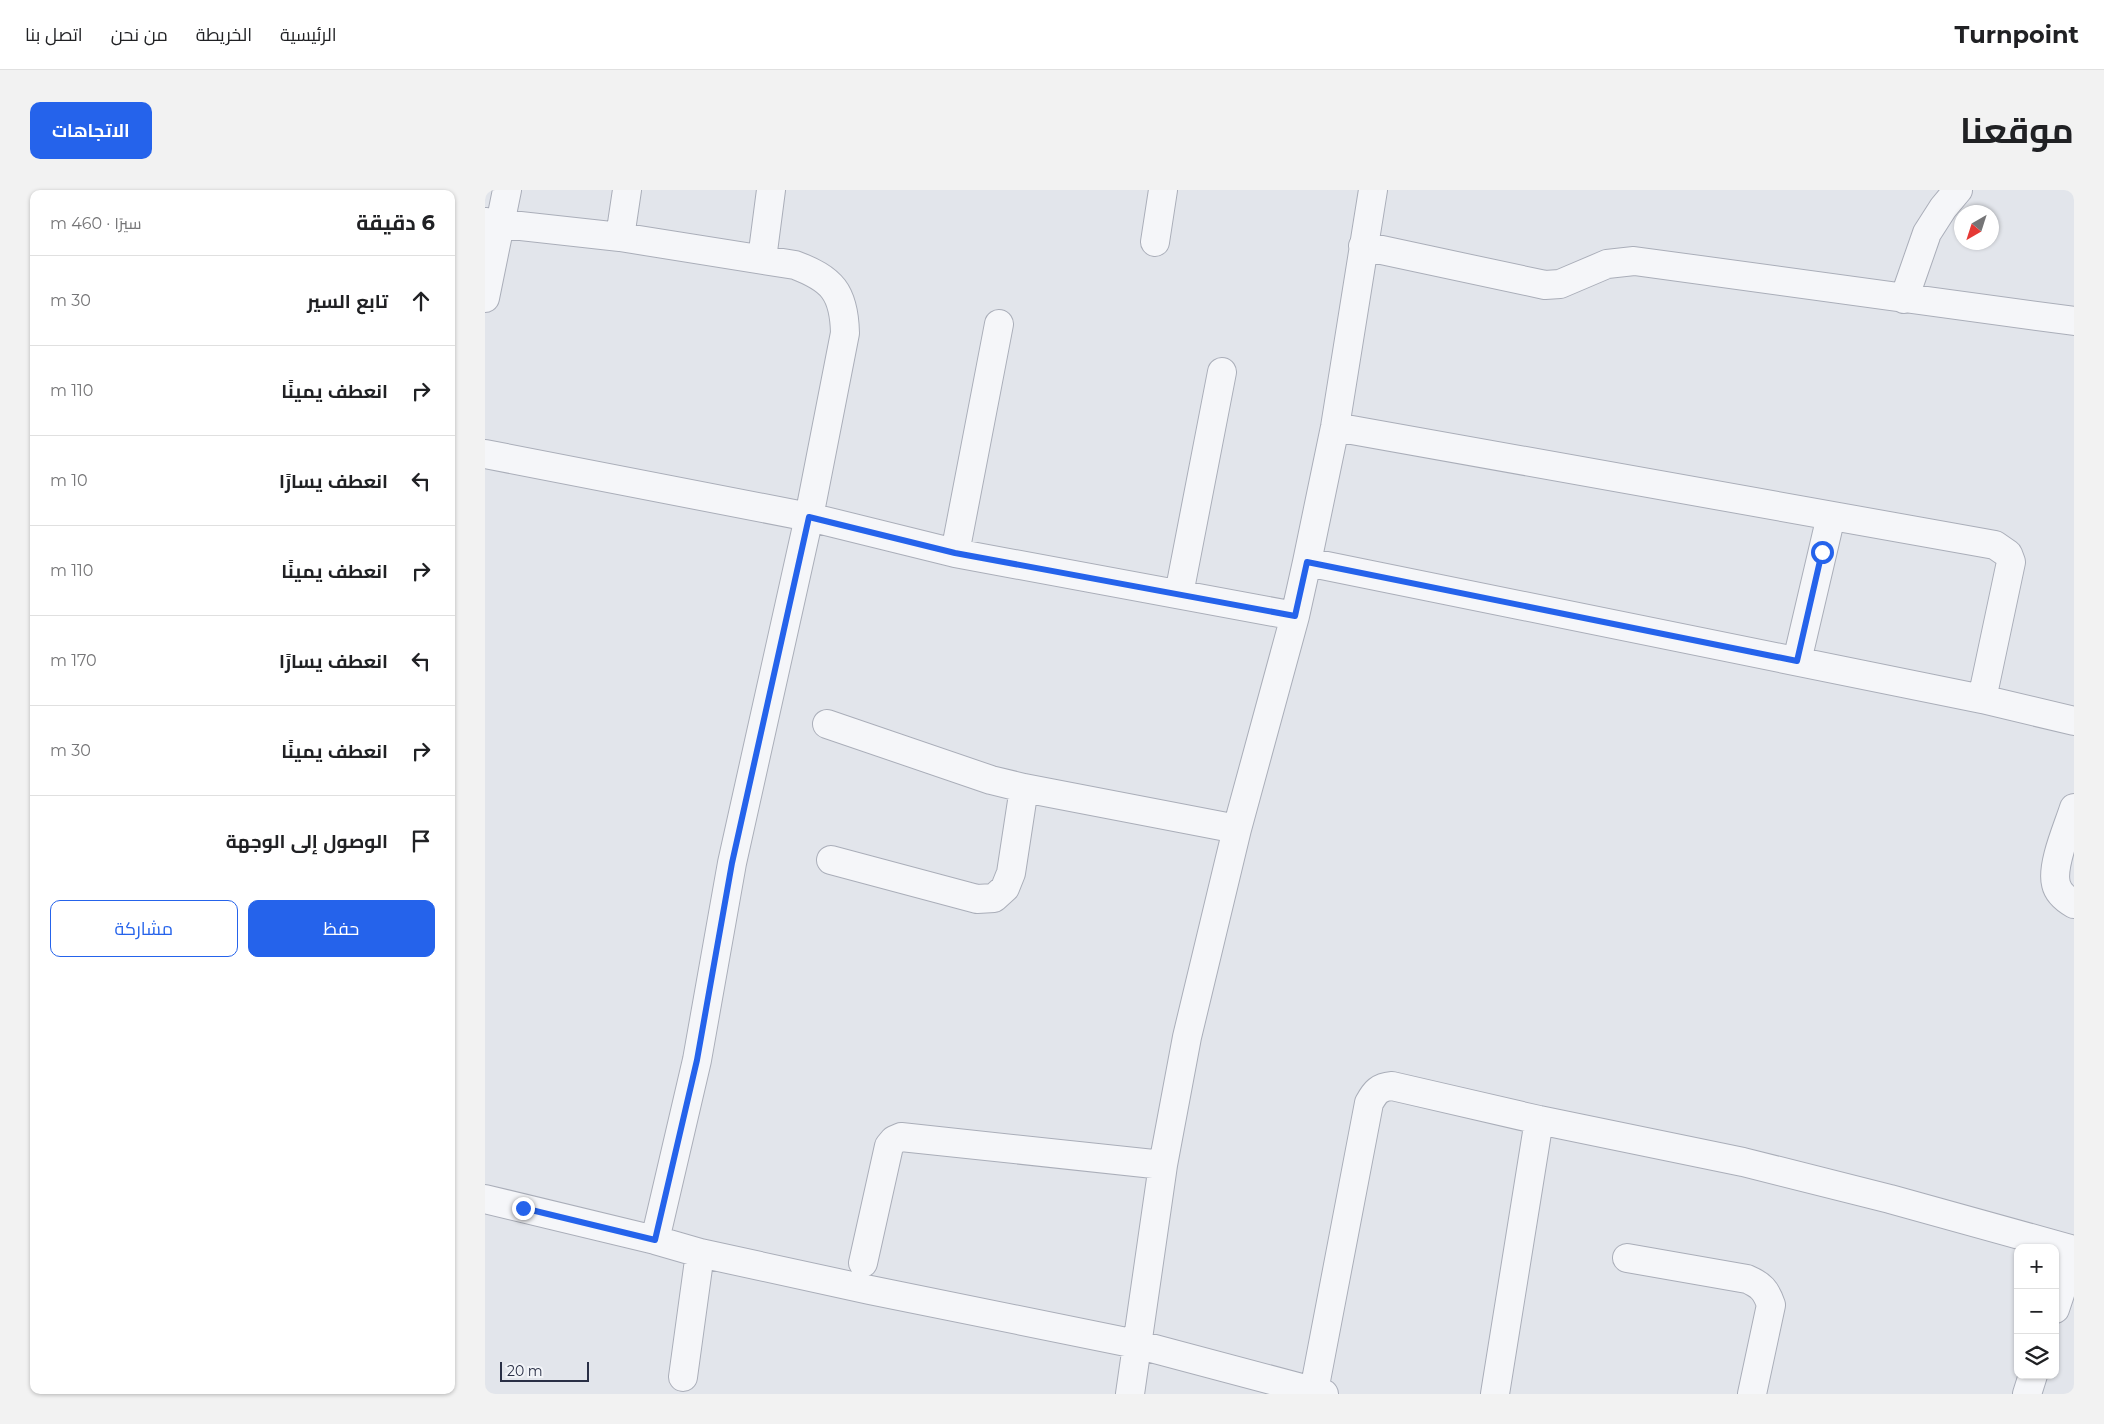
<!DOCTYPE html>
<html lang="ar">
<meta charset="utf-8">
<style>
body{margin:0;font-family:Montserrat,Cairo,sans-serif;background:#f2f2f2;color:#202124;direction:rtl}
.controls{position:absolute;right:15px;bottom:15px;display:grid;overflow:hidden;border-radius:10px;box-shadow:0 1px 4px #0004}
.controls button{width:45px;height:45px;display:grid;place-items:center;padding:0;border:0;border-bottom:1px solid #e0e0e0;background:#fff;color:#202124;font:25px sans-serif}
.compass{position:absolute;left:1469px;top:15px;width:45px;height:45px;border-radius:50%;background:#fff;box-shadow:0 1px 4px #0004;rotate:219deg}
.scale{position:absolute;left:15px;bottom:12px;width:89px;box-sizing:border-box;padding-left:5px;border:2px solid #292f45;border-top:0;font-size:14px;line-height:18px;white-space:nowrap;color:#292f45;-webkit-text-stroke:4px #f2f4f8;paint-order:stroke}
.stop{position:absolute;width:15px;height:15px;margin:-11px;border:4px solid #2563eb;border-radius:50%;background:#fff}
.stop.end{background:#2563eb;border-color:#fff;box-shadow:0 1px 5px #0008}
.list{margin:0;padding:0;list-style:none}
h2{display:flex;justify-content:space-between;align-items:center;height:65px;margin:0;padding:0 20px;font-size:21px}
h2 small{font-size:16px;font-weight:400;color:#757577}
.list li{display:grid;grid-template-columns:32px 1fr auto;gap:15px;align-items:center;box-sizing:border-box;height:90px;padding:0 20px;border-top:1px solid #e0e0e0}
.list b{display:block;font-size:19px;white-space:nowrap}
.list em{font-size:16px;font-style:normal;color:#757577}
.actions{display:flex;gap:10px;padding:15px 20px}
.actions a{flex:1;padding:11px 0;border:1px solid #2563eb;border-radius:10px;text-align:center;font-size:18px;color:#2563eb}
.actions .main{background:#2563eb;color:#fff}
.icon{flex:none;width:28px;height:28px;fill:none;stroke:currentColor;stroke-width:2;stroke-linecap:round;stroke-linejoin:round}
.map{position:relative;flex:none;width:1589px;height:1204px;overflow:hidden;direction:ltr;border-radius:10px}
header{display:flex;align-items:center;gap:30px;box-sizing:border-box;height:70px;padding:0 25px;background:#fff;border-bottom:1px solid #e0e0e0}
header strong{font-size:24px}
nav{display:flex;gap:28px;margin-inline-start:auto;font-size:18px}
.intro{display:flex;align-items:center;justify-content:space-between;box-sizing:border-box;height:120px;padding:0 30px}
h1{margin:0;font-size:35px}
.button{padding:12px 22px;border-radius:10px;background:#2563eb;color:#fff;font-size:18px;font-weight:700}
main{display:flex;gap:30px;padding:0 30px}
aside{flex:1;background:#fff;border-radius:10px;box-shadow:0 1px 4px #0004}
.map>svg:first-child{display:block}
</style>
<header>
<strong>Turnpoint</strong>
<nav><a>الرئيسية</a><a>الخريطة</a><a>من نحن</a><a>اتصل بنا</a></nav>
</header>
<div class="intro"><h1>موقعنا</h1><a class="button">الاتجاهات</a></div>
<main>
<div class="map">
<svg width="1589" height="1204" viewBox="0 0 1589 1204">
<rect width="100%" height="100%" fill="#e2e5eb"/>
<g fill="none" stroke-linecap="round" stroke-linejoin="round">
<!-- street casing -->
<g stroke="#aaaeb9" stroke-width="30">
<path id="street" d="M0,32L135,47L310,75C347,89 359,102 360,143L324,327L247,673L212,870L170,1050L215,1063L385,1100L651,1154L839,1204
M135,47L142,0
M670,52L678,0
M878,56L1060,95L1075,94L1122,74L1149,71L1589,131
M277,69L286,0
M0,108L22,0
M1419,109L1442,43L1458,18L1473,0
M850,237L1510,355L1523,364L1526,372L1497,509
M0,264L324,327L470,363L810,426
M470,363L514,134
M822,372L1497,509L1589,531
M694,404L737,182
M1312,471L1346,326
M342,534L506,590L539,598L752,639
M1589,618C1583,637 1566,675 1571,694C1573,703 1582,710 1589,714
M346,670L492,709L509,708L520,698L526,683L539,598
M0,1009L170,1050
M1142,1068L1262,1089C1276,1095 1281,1100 1286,1115L1267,1204
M378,1073L404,956L409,950L416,947L678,975
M1570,1119L1589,1062
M198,1187L215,1063
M829,1201L884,913C890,902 894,897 907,896L1054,930L1258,972L1405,1009L1589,1060
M645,1204L678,975L702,847L752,639L810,426L822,372L850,237L888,0
M1010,1204L1054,930
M1542,1204L1548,1185"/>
</g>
<!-- street -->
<use href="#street" stroke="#f5f6f9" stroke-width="28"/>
</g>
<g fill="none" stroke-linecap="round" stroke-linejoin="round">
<!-- route -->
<path stroke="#2563eb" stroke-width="6" d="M38,1018L170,1050L212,870L247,673L324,327L470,363L810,426L822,372L1312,471L1337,362"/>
</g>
</svg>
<div class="controls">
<button>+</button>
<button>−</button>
<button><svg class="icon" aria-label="layers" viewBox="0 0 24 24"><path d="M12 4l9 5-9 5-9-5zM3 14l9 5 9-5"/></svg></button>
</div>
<svg class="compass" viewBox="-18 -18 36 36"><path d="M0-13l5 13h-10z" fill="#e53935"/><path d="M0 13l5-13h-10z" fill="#757577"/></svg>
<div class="scale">20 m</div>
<div class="stop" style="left:1337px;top:362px"></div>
<div class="stop end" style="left:38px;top:1018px"></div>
</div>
<aside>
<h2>6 دقيقة<small>سيرًا · 460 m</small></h2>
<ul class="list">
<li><svg class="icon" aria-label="ahead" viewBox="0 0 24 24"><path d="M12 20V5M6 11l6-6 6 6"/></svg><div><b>تابع السير</b></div><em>30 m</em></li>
<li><svg class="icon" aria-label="right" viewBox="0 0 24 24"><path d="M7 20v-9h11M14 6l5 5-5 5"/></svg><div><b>انعطف يمينًا</b></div><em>110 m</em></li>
<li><svg class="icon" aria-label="left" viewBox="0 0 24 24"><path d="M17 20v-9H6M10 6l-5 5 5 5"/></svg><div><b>انعطف يسارًا</b></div><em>10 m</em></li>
<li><svg class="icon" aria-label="right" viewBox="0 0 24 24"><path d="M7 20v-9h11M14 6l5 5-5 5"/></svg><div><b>انعطف يمينًا</b></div><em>110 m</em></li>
<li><svg class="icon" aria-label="left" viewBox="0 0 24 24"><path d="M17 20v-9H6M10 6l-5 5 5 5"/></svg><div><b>انعطف يسارًا</b></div><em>170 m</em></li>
<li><svg class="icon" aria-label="right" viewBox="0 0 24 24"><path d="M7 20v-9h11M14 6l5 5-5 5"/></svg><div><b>انعطف يمينًا</b></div><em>30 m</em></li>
<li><svg class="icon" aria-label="arrive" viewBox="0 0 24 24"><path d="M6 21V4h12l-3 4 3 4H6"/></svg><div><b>الوصول إلى الوجهة</b></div></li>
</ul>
<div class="actions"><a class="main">حفظ</a><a>مشاركة</a></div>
</aside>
</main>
